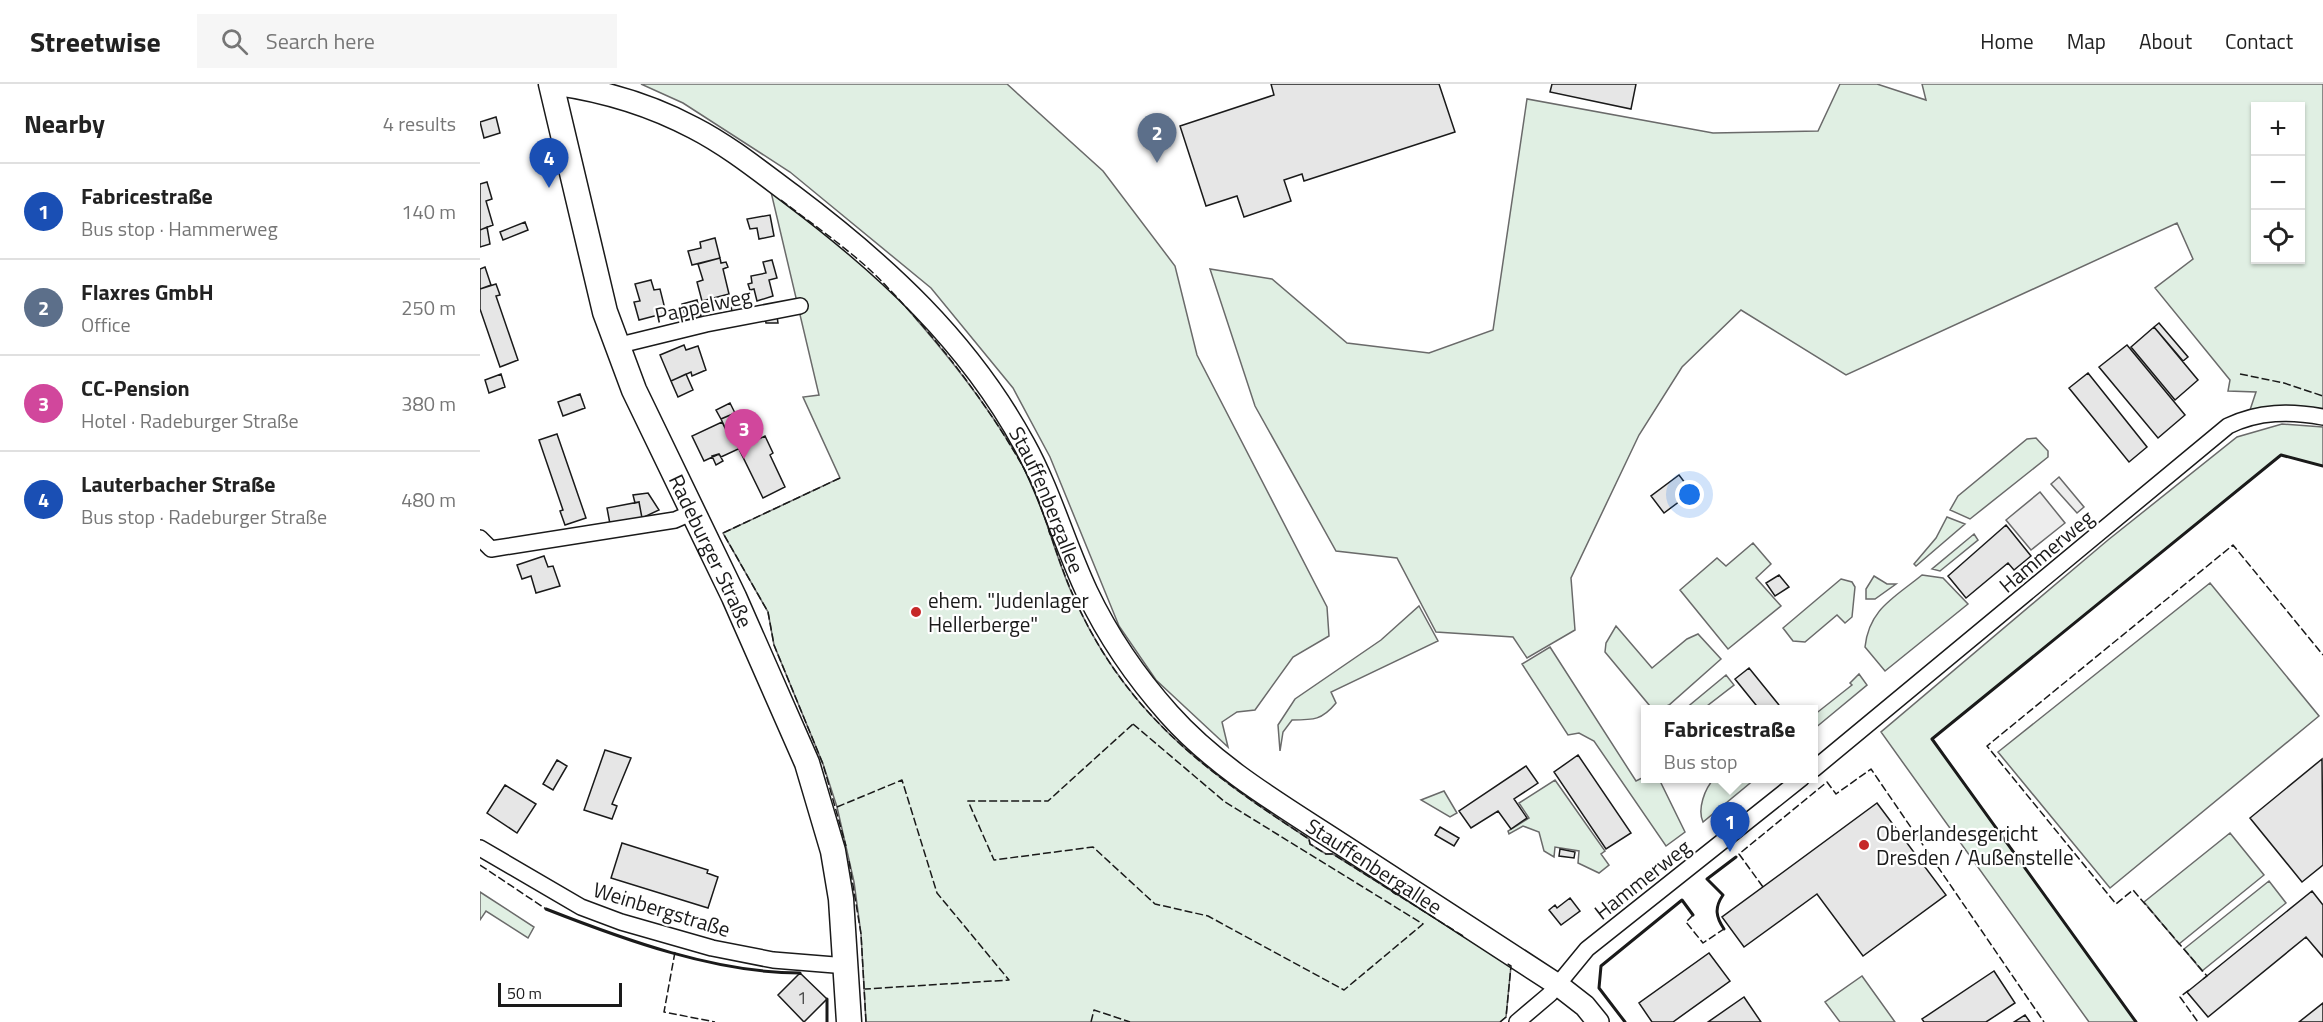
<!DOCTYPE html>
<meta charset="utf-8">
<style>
body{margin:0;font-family:"Titillium Web",sans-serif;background:#f6f6f6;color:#222}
.controls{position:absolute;right:18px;top:18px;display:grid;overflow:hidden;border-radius:0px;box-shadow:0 2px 4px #0004}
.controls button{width:54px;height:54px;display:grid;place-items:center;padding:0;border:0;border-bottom:2px solid #e0e0e0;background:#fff;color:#222;font:30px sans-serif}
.scale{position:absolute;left:18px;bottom:15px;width:124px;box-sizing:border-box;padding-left:6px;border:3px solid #1a1a1a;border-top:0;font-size:16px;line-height:21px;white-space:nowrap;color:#1a1a1a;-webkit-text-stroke:4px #fff;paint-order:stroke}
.you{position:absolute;left:1210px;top:411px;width:21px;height:21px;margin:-15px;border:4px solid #fff;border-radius:50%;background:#1a73e8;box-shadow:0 0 0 9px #1a73e833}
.badge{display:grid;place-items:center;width:39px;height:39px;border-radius:50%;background:#ea580c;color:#fff;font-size:20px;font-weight:700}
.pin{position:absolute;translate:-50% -50px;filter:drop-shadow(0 2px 3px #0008)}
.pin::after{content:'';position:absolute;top:32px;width:21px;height:18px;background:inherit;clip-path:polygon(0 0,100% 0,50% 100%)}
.popup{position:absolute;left:1161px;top:621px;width:177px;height:78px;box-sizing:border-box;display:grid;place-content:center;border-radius:0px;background:#fff;filter:drop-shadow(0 2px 4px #0005);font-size:20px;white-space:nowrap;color:#767676}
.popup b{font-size:22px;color:#222}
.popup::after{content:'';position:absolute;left:50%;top:100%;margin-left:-12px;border:12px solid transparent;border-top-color:#fff}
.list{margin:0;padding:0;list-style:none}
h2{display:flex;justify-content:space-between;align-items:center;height:78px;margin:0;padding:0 24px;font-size:26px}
h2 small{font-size:20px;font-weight:400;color:#767676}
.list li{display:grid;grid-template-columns:39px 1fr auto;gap:18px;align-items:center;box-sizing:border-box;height:96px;padding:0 24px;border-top:2px solid #e0e0e0}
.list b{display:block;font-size:22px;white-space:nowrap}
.list p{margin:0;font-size:20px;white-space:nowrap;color:#767676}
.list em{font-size:20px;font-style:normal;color:#767676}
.icon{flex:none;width:33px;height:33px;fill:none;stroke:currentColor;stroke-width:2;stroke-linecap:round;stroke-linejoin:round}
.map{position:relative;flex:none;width:1843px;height:938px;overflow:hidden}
header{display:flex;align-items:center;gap:36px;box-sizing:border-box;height:84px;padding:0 30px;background:#fff;border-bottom:2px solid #e0e0e0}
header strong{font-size:28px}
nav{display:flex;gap:33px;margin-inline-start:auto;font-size:21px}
.search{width:420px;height:54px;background:#f6f6f6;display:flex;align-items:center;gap:15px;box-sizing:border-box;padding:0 21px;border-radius:0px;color:#767676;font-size:22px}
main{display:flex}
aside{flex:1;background:#fff}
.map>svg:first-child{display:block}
</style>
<header>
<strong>Streetwise</strong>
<div class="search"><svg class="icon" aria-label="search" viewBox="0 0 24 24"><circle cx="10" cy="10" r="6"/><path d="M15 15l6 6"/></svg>Search here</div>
<nav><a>Home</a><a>Map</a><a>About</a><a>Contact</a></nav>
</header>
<main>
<aside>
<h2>Nearby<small>4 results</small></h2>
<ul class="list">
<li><span class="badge" style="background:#1a4fb4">1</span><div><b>Fabricestraße</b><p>Bus stop · Hammerweg</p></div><em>140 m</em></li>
<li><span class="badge" style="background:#5c6f8a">2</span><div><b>Flaxres GmbH</b><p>Office</p></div><em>250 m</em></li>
<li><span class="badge" style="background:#d1479c">3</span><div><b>CC-Pension</b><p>Hotel · Radeburger Straße</p></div><em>380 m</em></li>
<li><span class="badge" style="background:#1a4fb4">4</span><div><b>Lauterbacher Straße</b><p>Bus stop · Radeburger Straße</p></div><em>480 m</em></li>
</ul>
</aside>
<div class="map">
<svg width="1843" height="938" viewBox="0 0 1843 938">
<rect width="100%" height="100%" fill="#fff"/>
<!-- green -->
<path fill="#e0efe3" stroke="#6a6a6a" stroke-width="1.5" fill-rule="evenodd" d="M161,0H527L623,87L695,182L717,271L847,523L849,552L813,573L775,626L757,628L742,638L748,663L676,596L639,542L570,373L533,304L451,204L310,88L203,19Z
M1360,0H1397L1446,16L1442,0H1843V333L1768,332L1776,308L1748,307L1750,296L1675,204L1713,175L1697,139L1366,291L1261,226L1202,283L1159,351L1091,494L1095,546L1047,574L1033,553L956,548L917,474L856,467L775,322L730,185L792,195L867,259L949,269L1013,246L1047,15L1233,49L1338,47ZM1776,22H1820V176H1776Z
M291,108C330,139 371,168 407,202C420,214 431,230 443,243C478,284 511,327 539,375C562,414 572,463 590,505C642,627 722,685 829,755L830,760L846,770H853L1031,882L1026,933L1020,938H386L381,850L374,798L357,723L343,680L294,561L288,528L243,449L360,394L323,313L339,311Z
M1802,340L1843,343V382L1801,371L1452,655L1656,938H1609L1401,648L1628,456L1757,353Z
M1556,354L1568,367V373L1490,435L1470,426L1478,412L1547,355Z
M1467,433L1485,440L1436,482L1434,480L1456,454Z
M1494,450L1498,456L1460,487L1452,485Z
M1273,459L1291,480L1276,494L1301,522L1248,565L1200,506L1237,474L1246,482Z
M1442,491L1463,494L1488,520L1405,587L1385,563C1389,525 1414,514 1442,491Z
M1394,492L1407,500H1416L1395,515H1386V505Z
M1361,495L1372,498L1375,503L1372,533L1365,539L1357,531L1325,558L1313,557L1303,544Z
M1730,499L1839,632L1630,804L1518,668Z
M939,522L958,557L851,608L856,619C842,636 834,636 812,636L803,648L800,667L798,641L815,615L901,556Z
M1136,542L1172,584L1207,555L1218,550L1241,575L1189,621L1179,625L1170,622L1125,568L1126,559Z
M1070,563L1156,697L1166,692V694L1179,695L1205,748L1186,762L1114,657L1099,649L1088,651L1042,580Z
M1379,590L1387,601L1334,645V631L1372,601L1370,599Z
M1246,591L1254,601L1223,625H1205Z
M1234,695H1275L1223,738C1217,725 1225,704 1234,695Z
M1075,696L1125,767L1121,770L1129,781L1119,789L1098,779L1099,767L1075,763L1074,773L1064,767L1059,748L1043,742L1029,750L1028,747L1049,734L1039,719Z
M964,707L977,729L970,733L941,716Z
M1750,749L1784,791L1699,860L1664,818Z
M1789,797L1806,819L1722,887L1704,865Z
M0,808L54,843L48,854L6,827L0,836Z
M1382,892L1415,938H1360L1345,918Z"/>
<!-- parking -->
<path fill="#ededed" stroke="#6a6a6a" stroke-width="1.5" d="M1579,393L1604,423L1597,429L1571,400Z
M1560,408L1585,439L1551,466L1526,436Z"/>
<!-- building -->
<path fill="#e6e6e6" stroke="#1a1a1a" stroke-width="1.5" d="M791,0H959L975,48L824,97L822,90L804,96L811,117L764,133L757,112L726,122L700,42L794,11Z
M1072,0H1156L1151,25L1070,8Z
M16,33L20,49L4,54L0,38Z
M7,98L12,115L6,117L13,141L0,146V100Z
M290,131L294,152L279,155L277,144L270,145L267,135Z
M45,138L48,146L23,156L20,148Z
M7,143L10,160L0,163V146Z
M235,154L240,174L212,181L208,167L221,164L220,158Z
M240,174L241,179L246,178L248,183L243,185L249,210L222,217L217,198L223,196L218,180Z
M292,176L297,194L289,196L293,212L277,217L274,205L270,206L268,200L272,199L271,192L286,189L283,178Z
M5,183L11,201L0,205V185Z
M171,196L174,206L180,205L186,229L159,236L154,218L160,217L155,200Z
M16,200L20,211L16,212L38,276L20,283L0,225V205Z
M217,216L221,232L206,236L202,220Z
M267,219L269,228L253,231L251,223Z
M297,232L298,239H286L285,234Z
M1679,239L1708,273L1703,277L1674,243Z
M1674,243L1718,296L1695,316L1651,263Z
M204,261L206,266L218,262L226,286L212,292L211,288L191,297L180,271Z
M1647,261L1705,331L1678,354L1619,283Z
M1608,289L1667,363L1649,378L1589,304Z
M21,290L25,303L9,309L5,296Z
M206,290L213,306L198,313L191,297Z
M100,310L105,324L83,332L78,318Z
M250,319L255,329L241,335L236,326Z
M255,329L262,343L248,350L241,335Z
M242,338L248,350L259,345L267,361L241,373L239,370L224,377L212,352Z
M77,350L106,434L85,441L80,427L83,426L59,356Z
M285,352L293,369L290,371L305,403L283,414L259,365Z
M239,370L243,377L236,381L232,372Z
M1199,391L1212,408L1184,429L1171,412Z
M168,409L179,426L162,434L159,418L155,419L153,411Z
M159,418L162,434L130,440L127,424Z
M1526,441L1551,472L1534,486L1528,479L1486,514L1468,492Z
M64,472L68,483L73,482L80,502L56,509L51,492L42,495L37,481Z
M1299,491L1309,503L1295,512L1286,499Z
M1269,584L1303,626H1280L1255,595Z
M125,666L151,674L132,720L137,722L132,735L104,726Z
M1098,671L1151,749L1126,765L1074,688Z
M1842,675L1843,781L1822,798L1770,734Z
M77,676L87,682L73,706L63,700Z
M1046,682L1058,699L1034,715L1047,734L1031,745L1018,727L991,744L979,727Z
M25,701L56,720L37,749L7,729Z
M1397,719L1466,811L1383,872L1337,810L1264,863L1242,833Z
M960,743L979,754L974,762L955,751Z
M142,759L228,786L227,789L238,793L228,824L131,794Z
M1080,765L1095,768L1094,774L1079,772Z
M1832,807L1843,821V873L1826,853L1728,933L1707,908Z
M1090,814L1100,827L1081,841L1069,826L1075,821L1077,824Z
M1229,869L1250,897L1193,938H1172L1159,919Z
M1514,887L1535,919L1506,938H1444L1442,935Z
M320,889L347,915L324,938L298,911Z
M1264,913L1281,938H1228Z
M1843,919V938H1819Z
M1545,931L1550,938H1534Z"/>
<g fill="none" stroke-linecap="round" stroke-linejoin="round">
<!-- street casing -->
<g stroke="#1a1a1a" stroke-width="18">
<path id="street" d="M136,262L226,240L320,222
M0,454L11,465L195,436L211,429
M1334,685L1748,342C1779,327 1810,327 1843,333
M0,764L101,823L141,838L232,864L293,876L367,882
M1037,938L1070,910L1107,865L1322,694"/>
</g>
<!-- secondary casing -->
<g stroke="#1a1a1a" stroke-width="24">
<g id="secondary">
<path id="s1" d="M75,0C124,7 171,21 214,44C249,62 281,88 312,111C405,181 488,257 544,360C570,407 584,459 607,508C628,552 656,593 689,630C737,684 801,721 861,760C933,807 1006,854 1078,901L1105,922L1118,938"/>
</g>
</g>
<!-- primary casing -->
<g stroke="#1a1a1a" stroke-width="27">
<g id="primary">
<path id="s2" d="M71,0L125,228L154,306L254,513L327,679L353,767L361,815L369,938"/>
</g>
</g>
<!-- street -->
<use href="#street" stroke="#fff" stroke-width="15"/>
<!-- secondary -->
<use href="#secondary" stroke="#fff" stroke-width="21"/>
<!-- primary -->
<use href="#primary" stroke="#fff" stroke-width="24"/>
<!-- fence -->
<path stroke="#1a1a1a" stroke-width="1.5" stroke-dasharray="8 3" stroke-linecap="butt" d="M301,116C337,144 378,171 409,205C458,256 502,313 538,374C562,413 572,462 590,504C641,626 723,686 829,755L830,760L846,770H853L983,852
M1760,290L1804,299L1843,312
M360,394L243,449L288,528L294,561L343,680L366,762
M653,640L745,718L943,840L864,906L728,832L675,820L613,763L514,776L488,717H568Z
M357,723L422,696L457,809L529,896L385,905
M369,777L381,850L386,938
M0,781L66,825
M1283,803L1259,770L1347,698L1356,710L1391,685L1564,938
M1213,831L1206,838L1223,859L1244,845
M195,868L184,928L235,938
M1723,895L1727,892L1653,806L1636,820L1507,662L1753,461L1843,571
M1709,906L1700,913L1718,938
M611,938L614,926L650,938
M1020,938L1026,933L1031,882L1026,879"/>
<!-- wall -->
<path stroke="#1a1a1a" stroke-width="3" d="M66,825C145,856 236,889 320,889
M1244,845C1236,833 1234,824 1243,811L1227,795L1256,773
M347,915V938
M1145,938L1119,904L1121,882L1202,816L1213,831
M1656,938L1452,655L1801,371L1843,382"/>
</g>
<!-- markers -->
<g fill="#c62828" stroke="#fff" stroke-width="2">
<circle cx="436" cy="528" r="6"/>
<circle cx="1384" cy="761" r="6"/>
</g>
<g text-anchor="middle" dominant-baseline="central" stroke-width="4.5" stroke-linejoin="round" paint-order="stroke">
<!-- number labels -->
<g font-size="18" fill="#4d4d4d">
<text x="322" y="913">1</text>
</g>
<!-- street labels -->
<g font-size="21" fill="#1a1a1a" stroke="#fff">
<text transform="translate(223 221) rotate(-12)">Pappelweg</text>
<text stroke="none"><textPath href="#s1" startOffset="669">Stauffenbergallee</textPath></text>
<text stroke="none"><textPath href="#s2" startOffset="496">Radeburger Straße</textPath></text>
<text transform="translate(1566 467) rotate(-40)">Hammerweg</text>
<text stroke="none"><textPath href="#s1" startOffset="1173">Stauffenbergallee</textPath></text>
<text transform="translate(1162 795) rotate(-38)">Hammerweg</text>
<text transform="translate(182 825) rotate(17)">Weinbergstraße</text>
</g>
<!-- poi labels -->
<g font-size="21" fill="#1a1a1a" stroke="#fff" text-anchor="start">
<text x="448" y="516">ehem. "Judenlager<tspan x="448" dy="24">Hellerberge"</tspan></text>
<text x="1396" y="749">Oberlandesgericht<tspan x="1396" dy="24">Dresden / Außenstelle</tspan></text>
</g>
</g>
</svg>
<div class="controls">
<button>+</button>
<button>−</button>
<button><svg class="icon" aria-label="locate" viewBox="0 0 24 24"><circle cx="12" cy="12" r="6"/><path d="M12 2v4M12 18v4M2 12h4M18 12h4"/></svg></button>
</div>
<div class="scale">50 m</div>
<div class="you"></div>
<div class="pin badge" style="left:1250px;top:768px;background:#1a4fb4">1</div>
<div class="popup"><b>Fabricestraße</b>Bus stop</div>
<div class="pin badge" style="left:677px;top:79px;background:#5c6f8a">2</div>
<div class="pin badge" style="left:264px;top:375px;background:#d1479c">3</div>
<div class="pin badge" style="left:69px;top:104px;background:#1a4fb4">4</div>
</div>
</main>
